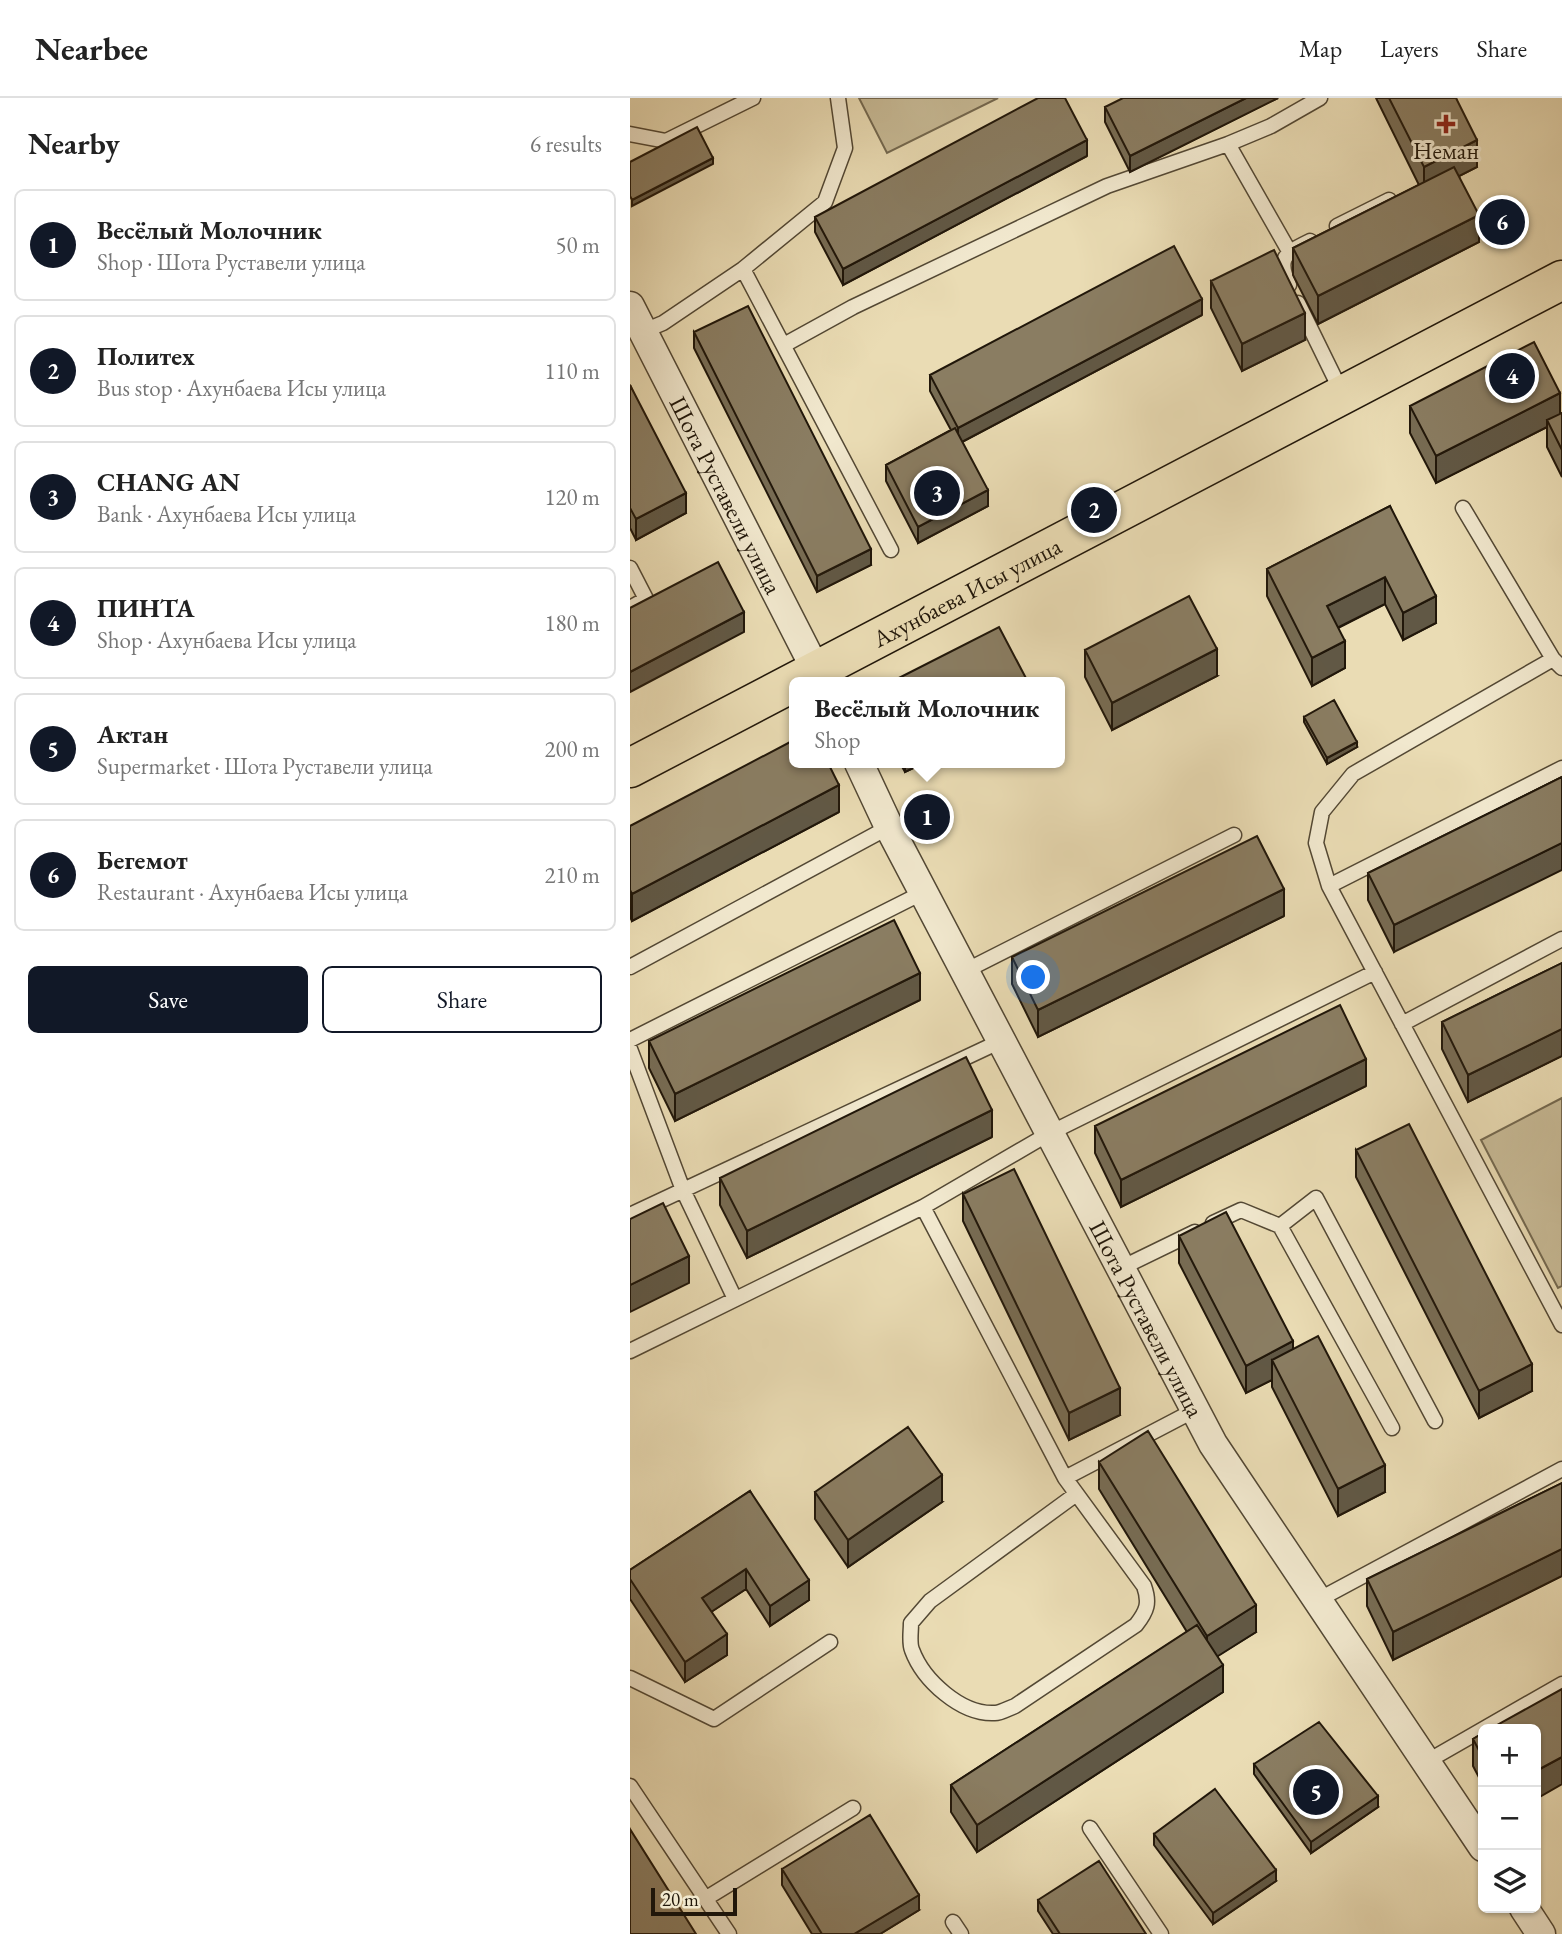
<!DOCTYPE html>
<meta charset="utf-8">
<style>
body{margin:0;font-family:"EB Garamond",serif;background:#f2f2f2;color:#222}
.controls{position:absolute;right:21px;bottom:21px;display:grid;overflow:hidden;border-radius:10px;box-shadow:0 2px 5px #0004}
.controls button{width:63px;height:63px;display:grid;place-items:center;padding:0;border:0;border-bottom:2px solid #e0e0e0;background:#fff;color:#222;font:35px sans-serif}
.scale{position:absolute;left:21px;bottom:18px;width:86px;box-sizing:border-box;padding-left:7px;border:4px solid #21170a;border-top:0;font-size:19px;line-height:24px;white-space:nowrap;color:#21170a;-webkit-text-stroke:5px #f1e8ce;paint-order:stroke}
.you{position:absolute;left:404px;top:880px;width:24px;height:24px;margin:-18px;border:5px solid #fff;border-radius:50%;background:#1a73e8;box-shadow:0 0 0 10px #1a73e833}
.badge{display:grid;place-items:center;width:46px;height:46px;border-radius:50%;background:#111827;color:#fff;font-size:23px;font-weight:700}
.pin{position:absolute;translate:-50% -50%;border:4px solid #fff;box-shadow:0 2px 7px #0006}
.popup{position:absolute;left:159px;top:579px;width:276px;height:91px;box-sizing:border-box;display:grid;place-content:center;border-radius:10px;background:#fff;filter:drop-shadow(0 2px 5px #0005);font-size:23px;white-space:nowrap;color:#767676}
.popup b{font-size:26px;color:#222}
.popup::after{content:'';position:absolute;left:50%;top:100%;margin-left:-14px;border:14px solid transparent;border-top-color:#fff}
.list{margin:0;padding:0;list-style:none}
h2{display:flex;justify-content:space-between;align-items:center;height:91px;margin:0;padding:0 28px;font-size:30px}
h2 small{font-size:23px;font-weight:400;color:#767676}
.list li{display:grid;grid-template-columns:46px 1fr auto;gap:21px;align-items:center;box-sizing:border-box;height:112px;margin:0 14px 14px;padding:0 14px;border:2px solid #e0e0e0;border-radius:10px}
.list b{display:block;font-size:26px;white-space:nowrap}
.list p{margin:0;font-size:23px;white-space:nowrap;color:#767676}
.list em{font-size:23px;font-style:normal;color:#767676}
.actions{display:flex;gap:14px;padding:21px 28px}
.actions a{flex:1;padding:16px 0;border:2px solid #111827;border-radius:10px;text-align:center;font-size:24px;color:#111827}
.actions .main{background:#111827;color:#fff}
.icon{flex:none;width:38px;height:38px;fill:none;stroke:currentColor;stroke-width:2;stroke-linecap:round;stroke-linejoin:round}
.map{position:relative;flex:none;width:932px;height:1836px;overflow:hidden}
header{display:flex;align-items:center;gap:42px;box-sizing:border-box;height:98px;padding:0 35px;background:#fff;border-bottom:2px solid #e0e0e0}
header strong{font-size:33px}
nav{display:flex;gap:38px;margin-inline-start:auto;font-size:24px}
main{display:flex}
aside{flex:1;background:#fff}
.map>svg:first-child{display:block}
</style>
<header>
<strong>Nearbee</strong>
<nav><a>Map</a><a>Layers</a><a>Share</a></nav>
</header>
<main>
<aside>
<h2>Nearby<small>6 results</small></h2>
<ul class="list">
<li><span class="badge">1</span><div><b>Весёлый Молочник</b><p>Shop · Шота Руставели улица</p></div><em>50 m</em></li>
<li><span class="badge">2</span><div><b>Политех</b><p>Bus stop · Ахунбаева Исы улица</p></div><em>110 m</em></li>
<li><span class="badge">3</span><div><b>CHANG AN</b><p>Bank · Ахунбаева Исы улица</p></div><em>120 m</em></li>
<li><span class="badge">4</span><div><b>ПИНТА</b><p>Shop · Ахунбаева Исы улица</p></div><em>180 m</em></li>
<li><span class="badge">5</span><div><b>Актан</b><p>Supermarket · Шота Руставели улица</p></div><em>200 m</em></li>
<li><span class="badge">6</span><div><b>Бегемот</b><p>Restaurant · Ахунбаева Исы улица</p></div><em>210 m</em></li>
</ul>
<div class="actions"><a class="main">Save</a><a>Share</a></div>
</aside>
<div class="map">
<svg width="932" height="1836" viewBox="0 0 932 1836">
<rect width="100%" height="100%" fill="#eadcb4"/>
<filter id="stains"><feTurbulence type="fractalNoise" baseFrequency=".00286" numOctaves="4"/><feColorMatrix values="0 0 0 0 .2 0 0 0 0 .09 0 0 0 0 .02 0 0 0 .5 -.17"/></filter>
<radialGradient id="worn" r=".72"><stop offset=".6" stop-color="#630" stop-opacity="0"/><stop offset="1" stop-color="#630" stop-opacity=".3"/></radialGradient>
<!-- green -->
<path fill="#c8bb97" stroke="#746950" stroke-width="2" d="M229,0H368L257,55Z
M932,1000V1188L928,1190L851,1042Z"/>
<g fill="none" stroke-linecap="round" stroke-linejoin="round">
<!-- service casing -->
<g stroke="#534834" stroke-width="17">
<path id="service" d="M0,36L36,43L123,0
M598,46L659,153
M707,128L759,102
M113,171L261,452
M659,187C646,159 656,155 680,143
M668,205L713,297
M14,233L33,225L113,171L195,104L215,50L208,0
M154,247L223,209L477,88L598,46L641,28L690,0
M833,410L923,561L932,570
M0,470L16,501L0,510
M923,561L723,676L692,714L686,745L699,788L932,1227
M699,788L932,670
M0,869L259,729
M335,873L604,737
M772,926L932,841
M0,942L294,794
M0,951L53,1092L105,1201
M0,1117L371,943
M583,1125L611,1112L650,1128L762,1330
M650,1128L686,1100L805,1323
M491,1170L565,1134
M0,1253L293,1109
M435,1380L293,1109L420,1035L745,874
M445,1397L300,1503L281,1525C281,1534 279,1545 282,1552C293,1582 331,1617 365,1615C371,1615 379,1610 385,1608L506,1527C517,1513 520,1505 514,1488L435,1380L565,1312
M688,1502L932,1371
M0,1580L84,1621L200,1544
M796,1664L932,1586
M0,1688L99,1836
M460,1730L531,1836
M75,1801L223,1710
M323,1824L331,1836"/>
</g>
<!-- minor casing -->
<g stroke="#534834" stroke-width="31">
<g id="minor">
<path id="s1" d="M0,208L192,584"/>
<path id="s2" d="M229,665L259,729L583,1346L853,1749"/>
<path d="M894,1810L911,1836"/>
</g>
</g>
<!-- primary casing -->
<g stroke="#21170a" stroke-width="41">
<g id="primary">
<path id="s3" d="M0,670L932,182"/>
</g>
</g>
<!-- service -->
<use href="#service" stroke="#f1e8ce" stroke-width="14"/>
<!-- minor -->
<use href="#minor" stroke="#f1e8ce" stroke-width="28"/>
<!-- primary -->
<use href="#primary" stroke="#eadcb4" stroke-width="38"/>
</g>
<!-- wall -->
<path fill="#776c54" stroke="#21170a" stroke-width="2" d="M648,0L500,74L475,24V9Z
M746,0H826L847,69L829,78L849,144L688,226L663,177V150L789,87Z
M457,58L213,187L185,134V119Z
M581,183L675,242L612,273L581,210Z
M572,217L332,344L358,408L288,445L256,383V367L321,332L300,293V277Z
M64,234L241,467L187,494L64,250Z
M0,287L56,415L6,442L0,430Z
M780,308L930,316L932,315V379L917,349V329L806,385L780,335Z
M760,408L806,525L773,542L755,506L708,530L715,570L682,588L637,498V471Z
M455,552L587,578L482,632L455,579Z
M674,619L727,649L697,666L674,624Z
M270,665H294L275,674Z
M932,679L764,854L738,802V775Z
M209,714L2,823L0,819V728Z
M654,818L408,939L382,886V859Z
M932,865V958L838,1004L812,951V924Z
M290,902L45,1023L19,970V943Z
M736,988L491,1109L465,1055V1028Z
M362,1039L117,1160L90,1107V1080Z
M726,1052L902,1293L849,1320L726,1079Z
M333,1096L490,1317L439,1342L333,1123Z
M549,1138L663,1251L755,1394L708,1418L642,1289V1282L616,1295L549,1165Z
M469,1364L626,1534L587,1558L593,1594L347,1754L321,1714V1687L557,1534L469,1391Z
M932,1385V1478L763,1562L737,1508V1481Z
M120,1393L179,1502L140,1528L116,1491L81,1514L97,1557L55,1584L0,1501V1472Z
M185,1394L312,1404L218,1469L185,1421Z
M853,1635V1687L843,1668V1641Z
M624,1666L748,1709L681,1755L624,1676Z
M524,1736L646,1783L583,1826L524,1747Z
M152,1771L289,1812L250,1836H182L152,1787Z
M408,1802L516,1836H423L408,1813Z"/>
<!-- shaded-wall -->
<path fill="#615845" stroke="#21170a" stroke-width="2" d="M616,0H648L500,74V58Z
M457,42V58L213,187V171Z
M847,42V69L794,96V69Z
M83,60V66L2,108V102Z
M849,117V144L688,226V198Z
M572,201V217L328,346V330Z
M675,215V242L612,273V246Z
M930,295V322H917V329L806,385V358Z
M358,392V408L288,445V429Z
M56,395V415L6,442V421Z
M241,451V467L187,494V478Z
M755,479V506L697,535V508Z
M806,498V525L773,542V515Z
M114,514V534L0,594V574Z
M715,543V570L682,588V560Z
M587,551V578L482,632V605Z
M727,644V649L697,666V660Z
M275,665H294L275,674Z
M209,687V714L2,823V796Z
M932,745V772L764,854V827Z
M654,791V818L408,939V912Z
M290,875V902L45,1023V996Z
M932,931V958L838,1004V977Z
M736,961V988L491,1109V1082Z
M362,1012V1039L117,1160V1133Z
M59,1158V1185L0,1214V1187Z
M663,1243V1271L642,1262V1282L616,1295V1268Z
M902,1266V1293L849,1320V1293Z
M490,1290V1317L439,1342V1315Z
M755,1367V1394L708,1418V1391Z
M312,1377V1404L218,1469V1442Z
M932,1451V1478L763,1562V1534Z
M116,1471V1491L72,1520V1500Z
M179,1482V1502L140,1528V1508Z
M626,1507V1534L577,1565V1538Z
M97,1536V1557L55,1584V1564Z
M593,1567V1594L347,1754V1727Z
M932,1659V1686L906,1701V1673Z
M748,1698V1709L681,1755V1744Z
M646,1772V1783L583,1826V1815Z
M289,1797V1812L250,1836H224Z"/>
<!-- building -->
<path fill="#8a7d62" stroke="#21170a" stroke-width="2" d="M408,0H435L457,42L213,171L185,119Z
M493,0H616L500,58L475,9Z
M759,0H826L847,42L794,69Z
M67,29L83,60L2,102L0,98V64Z
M824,69L849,117L688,198L663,150Z
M544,148L572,201L328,330L300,277Z
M644,152L675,215L612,246L581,183Z
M118,208L241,451L187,478L64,234Z
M904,244L930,295L806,358L780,308Z
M0,287L56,395L6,421L0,410Z
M932,315V352L917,322Z
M325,330L358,392L288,429L256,367Z
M760,408L806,498L773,515L755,479L697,508L715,543L682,560L637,471Z
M88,464L114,514L0,574V510Z
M559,498L587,551L482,605L455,552Z
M369,529L398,584H261Z
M704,602L727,644L697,660L674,619Z
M164,642V665H198L209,687L2,796L0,792V728Z
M932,679V745L764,827L738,775Z
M627,738L654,791L408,912L382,859Z
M264,822L290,875L45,996L19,943Z
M932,865V931L838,977L812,924Z
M710,907L736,961L491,1082L465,1028Z
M336,959L362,1012L117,1133L90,1080Z
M779,1026L902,1266L849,1293L726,1052Z
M384,1071L490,1290L439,1315L333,1096Z
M33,1105L59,1158L0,1187V1121Z
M596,1114L663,1243L616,1268L549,1138Z
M688,1238L755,1367L708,1391L642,1262Z
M278,1329L312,1377L218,1442L185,1394Z
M518,1333L626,1507L577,1538L469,1364Z
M932,1385V1451L763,1534L737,1481Z
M120,1393L179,1482L140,1508L116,1471L72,1500L97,1536L55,1564L0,1481V1472Z
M567,1527L593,1567L347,1727L321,1687Z
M932,1591V1659L906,1673V1631H860Z
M689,1624L748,1698L681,1744L624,1666Z
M853,1635V1660L843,1641Z
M585,1691L646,1772L583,1815L524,1736Z
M240,1717L289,1797L224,1836H192L152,1771Z
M0,1731L66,1836H0Z
M469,1763L516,1836H430L408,1802Z"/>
<!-- markers -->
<path fill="#8f2418" stroke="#f1e8ce" stroke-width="2.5" d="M812.5 15.5h7v7h7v7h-7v7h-7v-7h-7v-7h7z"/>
<g text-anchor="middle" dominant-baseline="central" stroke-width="6" stroke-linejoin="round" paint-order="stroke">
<!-- poi labels -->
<g font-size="24" fill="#21170a" stroke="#f1e8ce">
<text x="816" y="52">Неман</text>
</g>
<!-- street labels -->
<g font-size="24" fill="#21170a" stroke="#f1e8ce">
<text stroke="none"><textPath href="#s1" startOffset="212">Шота Руставели улица</textPath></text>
<text stroke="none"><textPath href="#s3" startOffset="380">Ахунбаева Исы улица</textPath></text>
<text stroke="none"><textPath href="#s2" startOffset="626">Шота Руставели улица</textPath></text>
</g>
</g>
<rect width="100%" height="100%" filter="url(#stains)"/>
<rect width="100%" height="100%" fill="url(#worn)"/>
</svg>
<div class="controls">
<button>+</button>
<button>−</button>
<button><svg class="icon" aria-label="layers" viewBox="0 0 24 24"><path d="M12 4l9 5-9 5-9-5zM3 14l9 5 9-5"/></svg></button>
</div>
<div class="scale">20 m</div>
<div class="you"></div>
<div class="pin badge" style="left:297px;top:719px">1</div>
<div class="popup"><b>Весёлый Молочник</b>Shop</div>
<div class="pin badge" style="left:464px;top:412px">2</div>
<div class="pin badge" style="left:307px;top:395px">3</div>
<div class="pin badge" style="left:882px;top:278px">4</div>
<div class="pin badge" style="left:686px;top:1694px">5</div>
<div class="pin badge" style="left:872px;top:124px">6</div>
</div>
</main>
